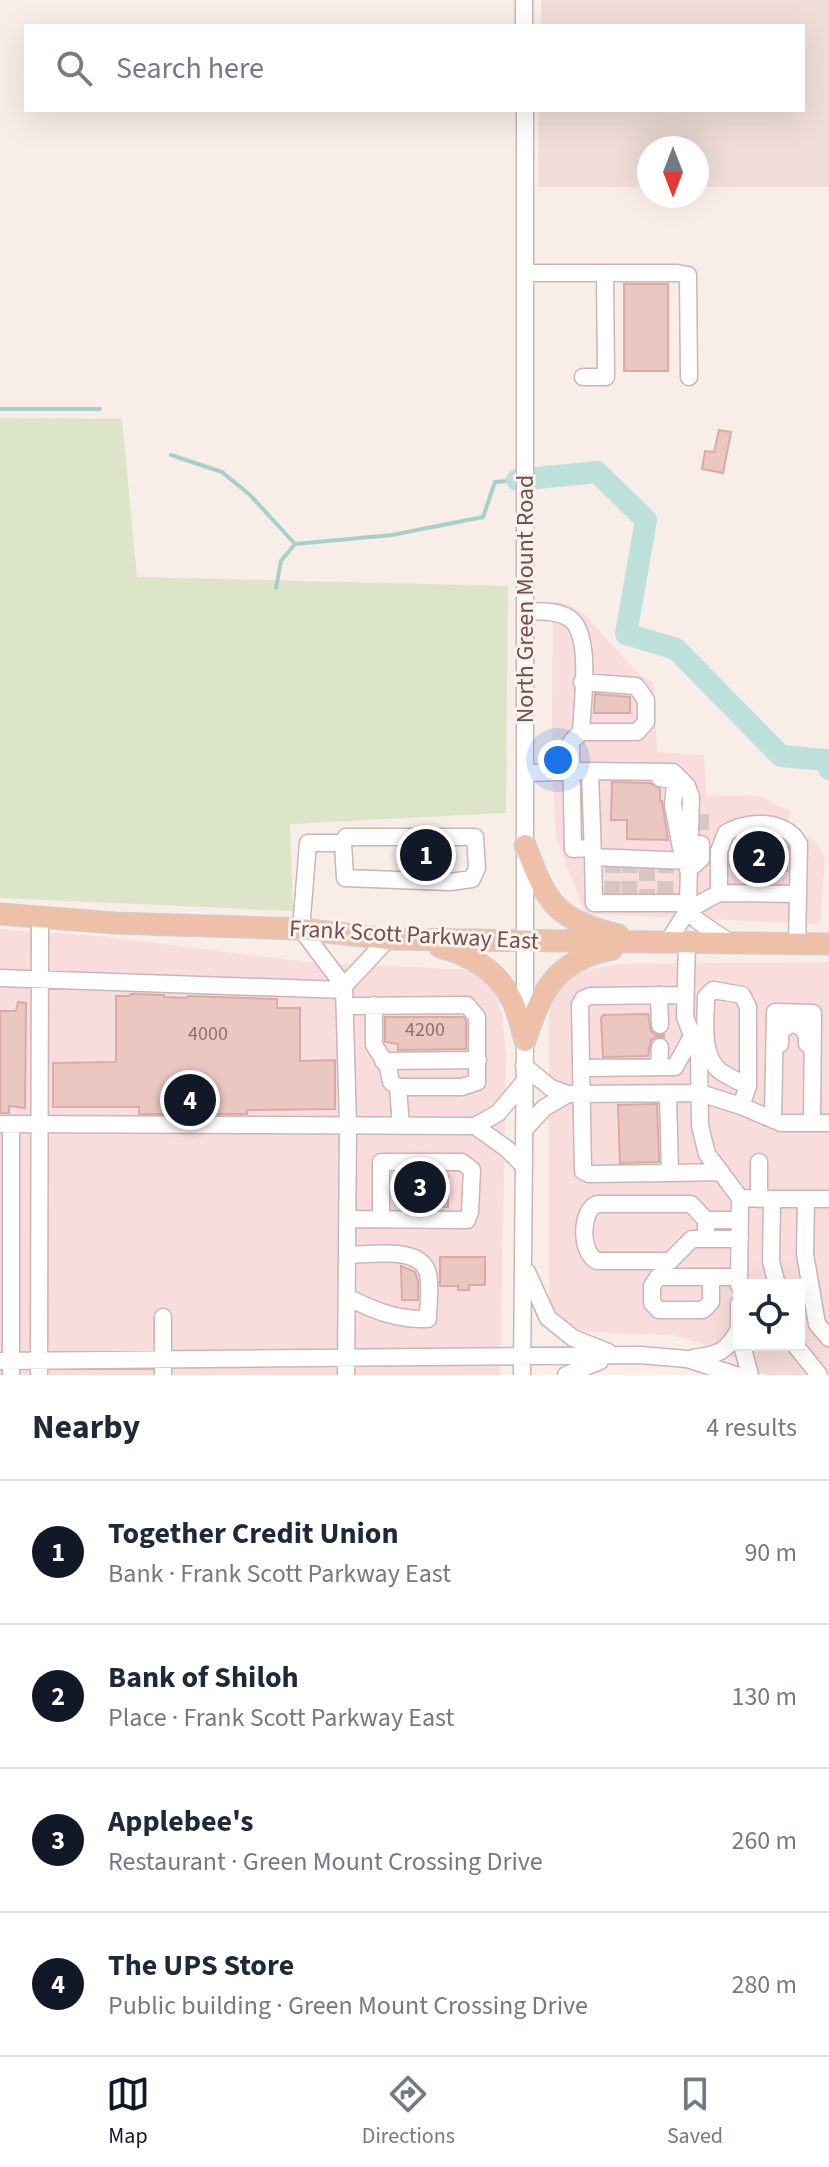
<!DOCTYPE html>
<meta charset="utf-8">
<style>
body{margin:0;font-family:"Source Sans 3",sans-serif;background:#f6f6f7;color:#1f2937}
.controls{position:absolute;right:24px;bottom:24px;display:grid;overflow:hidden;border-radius:0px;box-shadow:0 8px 32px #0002}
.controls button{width:72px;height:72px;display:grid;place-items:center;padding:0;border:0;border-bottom:2px solid #e0e1e3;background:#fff;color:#1f2937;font:40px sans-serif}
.compass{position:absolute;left:637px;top:136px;width:72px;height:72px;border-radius:50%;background:#fff;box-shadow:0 8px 32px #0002;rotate:180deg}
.you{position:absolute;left:558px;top:760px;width:28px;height:28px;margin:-20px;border:6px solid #fff;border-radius:50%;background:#1a73e8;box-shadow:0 0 0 12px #1a73e833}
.badge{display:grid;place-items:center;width:52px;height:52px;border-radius:50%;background:#111827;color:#fff;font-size:26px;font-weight:700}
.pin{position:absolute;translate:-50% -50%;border:4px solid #fff;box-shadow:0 2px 8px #0006}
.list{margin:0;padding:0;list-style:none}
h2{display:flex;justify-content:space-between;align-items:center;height:104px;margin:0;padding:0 32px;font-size:34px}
h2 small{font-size:26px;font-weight:400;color:#747a83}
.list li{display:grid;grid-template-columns:52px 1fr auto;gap:24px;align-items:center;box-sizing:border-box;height:144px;padding:0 32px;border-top:2px solid #e0e1e3}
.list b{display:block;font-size:30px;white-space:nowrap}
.list p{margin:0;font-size:26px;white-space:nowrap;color:#747a83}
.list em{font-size:26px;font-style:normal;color:#747a83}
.icon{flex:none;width:44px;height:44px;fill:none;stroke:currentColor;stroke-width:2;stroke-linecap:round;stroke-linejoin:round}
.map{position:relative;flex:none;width:829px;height:1375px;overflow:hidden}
.search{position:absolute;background:#fff;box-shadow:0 8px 32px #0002;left:24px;right:24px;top:24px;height:88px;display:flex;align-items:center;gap:20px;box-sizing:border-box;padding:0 28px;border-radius:0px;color:#747a83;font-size:30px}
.sheet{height:680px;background:#fff}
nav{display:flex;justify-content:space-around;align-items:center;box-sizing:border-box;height:112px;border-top:2px solid #e0e1e3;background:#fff;font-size:22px;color:#747a83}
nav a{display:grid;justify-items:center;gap:4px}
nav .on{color:#111827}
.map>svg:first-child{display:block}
</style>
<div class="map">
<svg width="829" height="1375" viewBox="0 0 829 1375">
<rect width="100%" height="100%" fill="#f9ede7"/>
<!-- residential -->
<path fill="#f0ddd7" d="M541,0H829V187H697V148H649V187H538L539,110H803V26H541Z"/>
<!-- commercial -->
<path fill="#f8dddc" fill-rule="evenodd" d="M553,601L567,604L584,614L639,674L654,683L657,752L704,755L706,795L760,796L791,812L787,821L818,845L825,859L820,924L585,914L556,837L552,764Z
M0,929L99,936L307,962L474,970L485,976L494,990L502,1015L506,1055L500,1375H0Z
M829,962V1375H766L711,1346L672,1335L588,1332L574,1328L562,1320L550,1304L549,1279V1004L555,987L579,971L620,964ZM739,1285H799V1345H739Z"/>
<!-- green -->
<path fill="#dce5c7" d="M0,418L122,419L137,577L508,586L506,813L290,824L293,911L0,898Z"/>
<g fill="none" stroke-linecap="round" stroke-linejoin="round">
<!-- stream -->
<path stroke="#a6d1cb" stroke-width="4" d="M0,409H100
M171,455L222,472L250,495L295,544
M295,544L392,535L483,517L495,482L517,480
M276,588L281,561L295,544"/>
<!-- river -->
<path stroke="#bee0db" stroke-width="22" d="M517,480L597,472L646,520L626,634L676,649L781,756L825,760L829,769"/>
</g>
<!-- building -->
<path fill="#ebc7c2" stroke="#dbaaa5" stroke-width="2" d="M624,284H668V371H624Z
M719,430L731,432L723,473L702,469L705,451L714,452Z
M595,694L630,697V713H594Z
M612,782L650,783L660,789V801H662L668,840L627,839V820H611Z
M750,842L785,844L788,847L787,871H749V866L730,865L732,848L750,849Z
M131,994L164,995V997L186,998L188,996L277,999V1008H300V1061L335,1060V1109L247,1110V1114H139V1107H53V1063L116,1062V996H129Z
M18,1002L26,1003L25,1108L9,1106V1113H0V1011H16Z
M648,1014L651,1031L656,1035H664V1037H656L651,1040L648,1056L603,1057L601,1018L603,1015Z
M385,1017H463L466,1021V1049L398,1050V1044L385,1042Z
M657,1104L659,1162L620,1163L618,1105Z
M393,1176H448V1207L400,1208L399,1197H393Z
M440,1257H485V1285H469V1290H458V1286H440Z
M401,1266L415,1272L418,1281V1300H402Z"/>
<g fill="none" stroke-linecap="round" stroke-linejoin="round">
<!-- minor-tunnel -->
<path stroke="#d7c6c1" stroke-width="16" stroke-dasharray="16 8" stroke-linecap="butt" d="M701,814V844
M647,865V897
M612,897L613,865
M629,897L630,864
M665,897L666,865"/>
<!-- minor casing -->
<g stroke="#ccb5b2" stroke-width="19">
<path id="minor" d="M524,0V26
M525,273H677L688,275L689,377
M583,377H606L605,273
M525,611C540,612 556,610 569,618C593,633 582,706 581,732L571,742L573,849L591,848
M581,732H637L646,722V700L636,686L582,682
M590,771L673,772L687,786L691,797L689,861
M525,773L590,771L593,857L689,861L688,910L698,921L732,944
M660,778L672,780L675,785L673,805L681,848
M343,843L345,878L450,882L472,879L477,868L475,837H346L343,843H308L301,929L344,986
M593,857L594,903H688
M688,870L701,859V844
M719,893V851L726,833C746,820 787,819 799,844L797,944
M667,943L688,910L719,893L797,894
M687,943L685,1017L699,1053L700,1126L707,1154L740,1198L739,1285
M0,978L344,990
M659,995L660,1025
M374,1005V1045L388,1067L391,1082L398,1087
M345,1006L467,1005L477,1017V1082L462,1087H398L401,1126
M780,1044V1031L791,1024C803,1025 808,1033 807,1044
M383,1061L478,1060
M524,1066L551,1088L568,1094L700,1093L741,1106L781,1123H829
M659,1067L660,1047
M581,1068L675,1067L691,1038
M668,1094L670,1173L589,1174L583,1171L580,1005L583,999L590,996L685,995
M741,1106L748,1086V1007L742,995L713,990L706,997C706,1020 700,1055 720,1071C728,1077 740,1082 748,1086
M773,1120L775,1012L813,1013L812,1123
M0,1124L475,1126L498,1113L524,1082
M11,1124V1375
M475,1126L507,1149L523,1165
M524,1130L544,1108L568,1094
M670,1173L721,1172
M740,1198L772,1199L771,1261L777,1285
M759,1199V1162
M772,1199H829
M806,1199L805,1254L817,1324L829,1338
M348,1219L467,1220L470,1212L472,1170L462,1162H381V1219
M706,1220H740
M706,1239V1220L691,1204H597C580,1211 580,1253 597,1261H670L692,1239H740
M527,1272L548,1318L573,1338L608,1352
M711,1277V1302L703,1310H659L652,1303V1286L658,1277H739
M347,1297C375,1311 397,1320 428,1319C428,1305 431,1288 428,1274C422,1245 369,1255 347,1255
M739,1304V1330
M163,1317V1375
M742,1345L750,1375
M795,1345L819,1375
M693,1358C719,1354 726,1353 739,1329
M0,1361L640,1355L687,1359L736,1375
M39,1375L40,917
M346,1375L348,1125L344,986L388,939
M522,1375L525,1041V110
M566,1375L600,1361"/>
</g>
<!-- major casing -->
<g stroke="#d4cbca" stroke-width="23">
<path id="major" d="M525,845C548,904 553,918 618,935
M0,914L115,923L301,929L388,939L829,944
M440,947C468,954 497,970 511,998C518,1010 521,1027 525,1041
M525,1041C542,989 555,961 612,949"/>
</g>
<!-- minor -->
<use href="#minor" stroke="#fff" stroke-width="16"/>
<!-- major -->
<use href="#major" stroke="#efc0a8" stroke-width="20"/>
</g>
<g text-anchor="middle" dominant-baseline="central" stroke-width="6" stroke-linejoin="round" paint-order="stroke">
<!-- number labels -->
<g font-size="20" fill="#8f6e6c">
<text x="425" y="1030">4200</text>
<text x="208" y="1034">4000</text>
</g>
<!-- street labels -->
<g font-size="24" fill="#70514f" stroke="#fcf2ed">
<text transform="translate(525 599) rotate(-90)">North Green Mount Road</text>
<text transform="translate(414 935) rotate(3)">Frank Scott Parkway East</text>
</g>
</g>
</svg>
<div class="controls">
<button><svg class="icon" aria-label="locate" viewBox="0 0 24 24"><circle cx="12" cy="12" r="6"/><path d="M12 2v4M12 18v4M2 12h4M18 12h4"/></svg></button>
</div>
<svg class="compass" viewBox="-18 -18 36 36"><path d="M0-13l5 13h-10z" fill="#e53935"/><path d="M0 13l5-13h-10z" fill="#747a83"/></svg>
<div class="you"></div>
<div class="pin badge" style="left:426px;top:855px">1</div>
<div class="pin badge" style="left:759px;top:857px">2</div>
<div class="pin badge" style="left:420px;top:1187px">3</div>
<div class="pin badge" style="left:190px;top:1100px">4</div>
<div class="search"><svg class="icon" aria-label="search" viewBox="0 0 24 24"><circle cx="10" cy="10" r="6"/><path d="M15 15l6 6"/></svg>Search here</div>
</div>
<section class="sheet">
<h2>Nearby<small>4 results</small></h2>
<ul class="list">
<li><span class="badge">1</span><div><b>Together Credit Union</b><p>Bank · Frank Scott Parkway East</p></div><em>90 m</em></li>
<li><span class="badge">2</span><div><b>Bank of Shiloh</b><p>Place · Frank Scott Parkway East</p></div><em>130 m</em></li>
<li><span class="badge">3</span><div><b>Applebee's</b><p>Restaurant · Green Mount Crossing Drive</p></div><em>260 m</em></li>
<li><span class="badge">4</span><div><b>The UPS Store</b><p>Public building · Green Mount Crossing Drive</p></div><em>280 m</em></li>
</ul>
</section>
<nav>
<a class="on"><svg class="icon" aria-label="map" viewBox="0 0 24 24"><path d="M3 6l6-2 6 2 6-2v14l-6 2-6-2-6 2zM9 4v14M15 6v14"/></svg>Map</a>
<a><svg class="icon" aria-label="directions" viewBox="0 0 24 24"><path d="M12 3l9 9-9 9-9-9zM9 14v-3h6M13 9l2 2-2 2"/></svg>Directions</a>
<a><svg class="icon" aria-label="saved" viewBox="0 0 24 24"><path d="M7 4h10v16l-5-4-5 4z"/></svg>Saved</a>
</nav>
